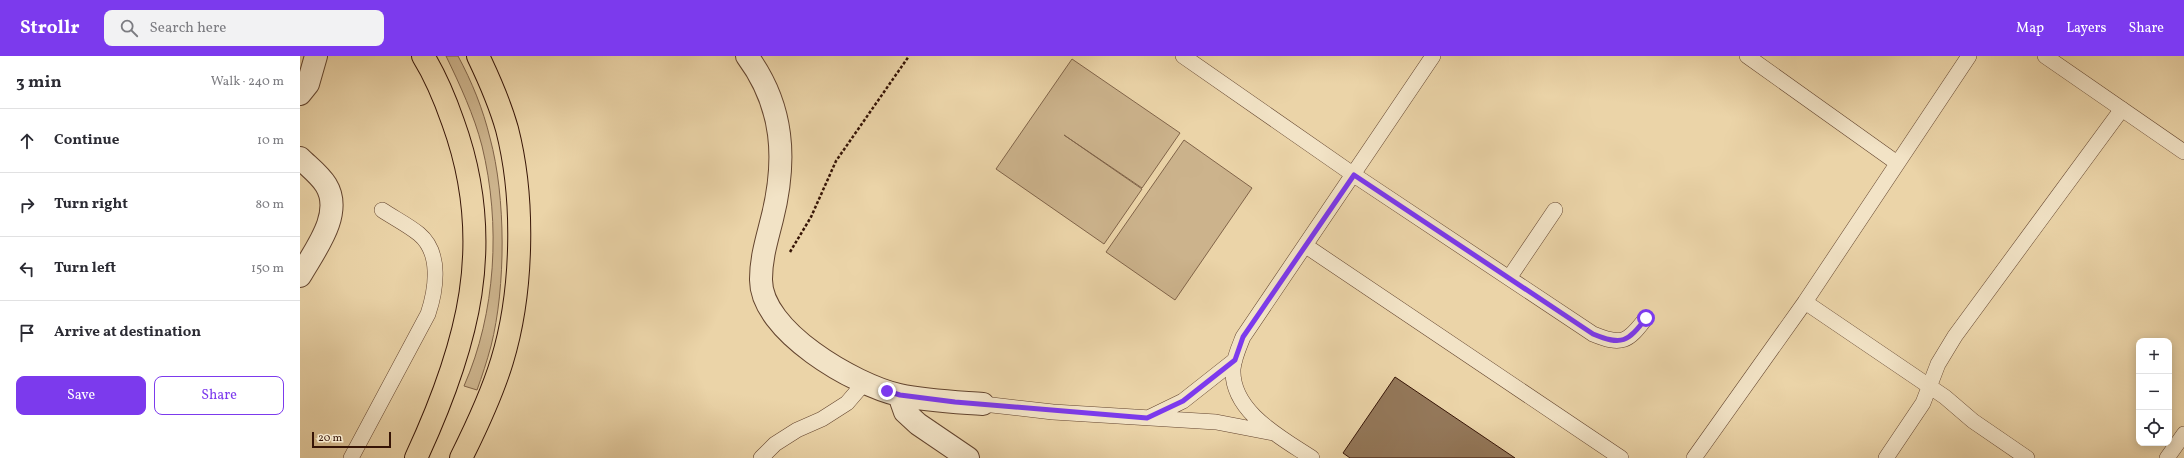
<!DOCTYPE html>
<meta charset="utf-8">
<style>
body{margin:0;font-family:Vollkorn,serif;background:#f2f2f3;color:#2b2b33}
.controls{position:absolute;right:12px;bottom:12px;display:grid;overflow:hidden;border-radius:8px;box-shadow:0 2px 10px #0003}
.controls button{width:36px;height:36px;display:grid;place-items:center;padding:0;border:0;border-bottom:1px solid #e1e1e2;background:#fff;color:#2b2b33;font:20px sans-serif}
.scale{position:absolute;left:12px;bottom:10px;width:79px;box-sizing:border-box;padding-left:4px;border:2px solid #361406;border-top:0;font-size:11px;line-height:14px;white-space:nowrap;color:#361406;-webkit-text-stroke:3px #f2e3c6;paint-order:stroke}
.stop{position:absolute;width:12px;height:12px;margin:-9px;border:3px solid #7c3aed;border-radius:50%;background:#fff}
.stop.end{background:#7c3aed;border-color:#fff;box-shadow:0 1px 4px #0008}
.list{margin:0;padding:0;list-style:none}
h2{display:flex;justify-content:space-between;align-items:center;height:52px;margin:0;padding:0 16px;font-size:17px}
h2 small{font-size:13px;font-weight:400;color:#7c7c81}
.list li{display:grid;grid-template-columns:26px 1fr auto;gap:12px;align-items:center;box-sizing:border-box;height:64px;padding:0 16px;border-top:1px solid #e1e1e2}
.list b{display:block;font-size:15px;white-space:nowrap}
.list em{font-size:13px;font-style:normal;color:#7c7c81}
.actions{display:flex;gap:8px;padding:12px 16px}
.actions a{flex:1;padding:9px 0;border:1px solid #7c3aed;border-radius:8px;text-align:center;font-size:14px;color:#7c3aed}
.actions .main{background:#7c3aed;color:#fff}
.icon{flex:none;width:22px;height:22px;fill:none;stroke:currentColor;stroke-width:2;stroke-linecap:round;stroke-linejoin:round}
.map{position:relative;flex:none;width:1884px;height:402px;overflow:hidden}
header{display:flex;align-items:center;gap:24px;box-sizing:border-box;height:56px;padding:0 20px;background:#7c3aed;color:#fff}
header strong{font-size:19px}
nav{display:flex;gap:22px;margin-inline-start:auto;font-size:14px}
.search{width:280px;height:36px;background:#f2f2f3;display:flex;align-items:center;gap:10px;box-sizing:border-box;padding:0 14px;border-radius:8px;color:#7c7c81;font-size:15px}
main{display:flex}
aside{flex:1;background:#fff}
.map>svg:first-child{display:block}
</style>
<header>
<strong>Strollr</strong>
<div class="search"><svg class="icon" aria-label="search" viewBox="0 0 24 24"><circle cx="10" cy="10" r="6"/><path d="M15 15l6 6"/></svg>Search here</div>
<nav><a>Map</a><a>Layers</a><a>Share</a></nav>
</header>
<main>
<aside>
<h2>3 min<small>Walk · 240 m</small></h2>
<ul class="list">
<li><svg class="icon" aria-label="ahead" viewBox="0 0 24 24"><path d="M12 20V5M6 11l6-6 6 6"/></svg><div><b>Continue</b></div><em>10 m</em></li>
<li><svg class="icon" aria-label="right" viewBox="0 0 24 24"><path d="M7 20v-9h11M14 6l5 5-5 5"/></svg><div><b>Turn right</b></div><em>80 m</em></li>
<li><svg class="icon" aria-label="left" viewBox="0 0 24 24"><path d="M17 20v-9H6M10 6l-5 5 5 5"/></svg><div><b>Turn left</b></div><em>150 m</em></li>
<li><svg class="icon" aria-label="arrive" viewBox="0 0 24 24"><path d="M6 21V4h12l-3 4 3 4H6"/></svg><div><b>Arrive at destination</b></div></li>
</ul>
<div class="actions"><a class="main">Save</a><a>Share</a></div>
</aside>
<div class="map">
<svg width="1884" height="402" viewBox="0 0 1884 402">
<rect width="100%" height="100%" fill="#ebd4a8"/>
<filter id="stains"><feTurbulence type="fractalNoise" baseFrequency=".005" numOctaves="4"/><feColorMatrix values="0 0 0 0 .2 0 0 0 0 .09 0 0 0 0 .02 0 0 0 .5 -.17"/></filter>
<radialGradient id="worn" r=".72"><stop offset=".6" stop-color="#630" stop-opacity="0"/><stop offset="1" stop-color="#630" stop-opacity=".3"/></radialGradient>
<!-- green -->
<path fill="#ccb38c" stroke="#816449" d="M146,0H158C172,26 183,53 190,82C206,141 206,231 191,290C187,305 182,320 177,334L164,330C196,257 201,168 182,90C174,59 160,29 146,0Z
M772,3L880,77L842,132L764,79L842,133L804,188L696,113Z
M884,84L952,132L875,244L806,196Z"/>
<!-- building -->
<path fill="#94785a" stroke="#361406" d="M1095,321L1215,402H1050L1043,397Z"/>
<g fill="none" stroke-linecap="round" stroke-linejoin="round">
<!-- service casing -->
<g stroke="#63442e" stroke-width="16">
<path id="service" d="M883,0L1054,119L1293,278C1322,290 1328,286 1346,262
M1447,0L1597,107
M1745,0L1884,96
M1006,190L1321,402
M1209,222L1255,154
M1505,246L1645,341L1673,365L1727,402
M683,348L753,356L916,366L973,377
M850,361L883,345L935,304
M51,402L128,258C136,234 142,197 119,178C108,169 94,162 82,154
M461,402L475,388L497,374L522,363L547,347L565,326
M1012,402C982,382 931,356 933,313C934,302 939,291 943,281L1133,0
M1394,402L1505,246L1669,0
M1586,402L1623,347L1638,308L1655,280L1822,53
M1867,402L1884,378"/>
</g>
<!-- minor casing -->
<g stroke="#63442e" stroke-width="24">
<path id="minor" d="M447,0C484,50 487,104 472,163C467,183 461,202 461,223C460,275 555,329 599,339C627,345 656,346 683,348
M0,38L8,28L16,0
M0,102C8,110 20,119 26,129C44,158 14,195 0,220
M599,339L605,356L618,368L668,402"/>
</g>
<!-- primary casing -->
<g stroke="#361406" stroke-width="24">
<path id="primary" d="M116,402C168,290 197,187 153,66C145,43 136,21 123,0
M161,402C177,370 192,338 202,305C223,236 225,143 207,73C200,48 189,23 178,0"/>
</g>
<!-- path -->
<path stroke="#361406" stroke-width="2.5" stroke-dasharray="3 2" stroke-linecap="butt" d="M490,196L511,161L536,105L609,0"/>
<!-- service -->
<use href="#service" stroke="#f2e3c6" stroke-width="15"/>
<!-- minor -->
<use href="#minor" stroke="#f2e3c6" stroke-width="22"/>
<!-- primary -->
<use href="#primary" stroke="#ebd4a8" stroke-width="22"/>
</g>
<g fill="none" stroke-linecap="round" stroke-linejoin="round">
<!-- route -->
<path stroke="#7c3aed" stroke-width="5" d="M587,335L600,339L655,346L847,362L883,345L935,304L943,281L1054,119L1293,278C1322,290 1328,286 1346,262"/>
</g>
<rect width="100%" height="100%" filter="url(#stains)"/>
<rect width="100%" height="100%" fill="url(#worn)"/>
</svg>
<div class="controls">
<button>+</button>
<button>−</button>
<button><svg class="icon" aria-label="locate" viewBox="0 0 24 24"><circle cx="12" cy="12" r="6"/><path d="M12 2v4M12 18v4M2 12h4M18 12h4"/></svg></button>
</div>
<div class="scale">20 m</div>
<div class="stop" style="left:1346px;top:262px"></div>
<div class="stop end" style="left:587px;top:335px"></div>
</div>
</main>
